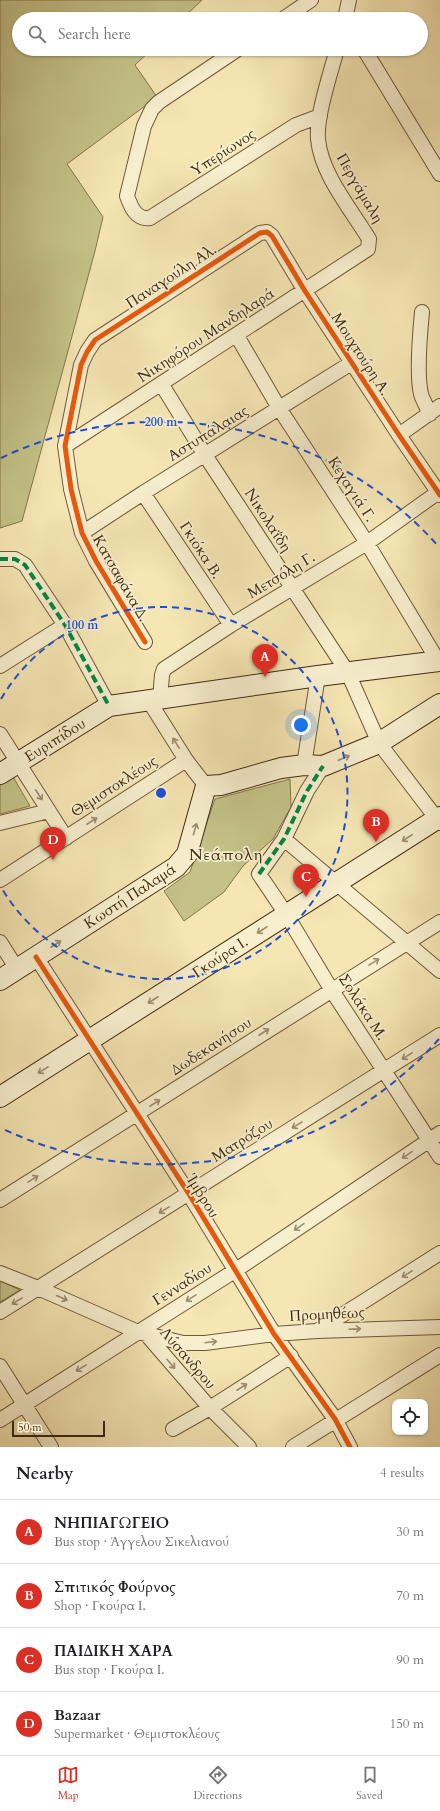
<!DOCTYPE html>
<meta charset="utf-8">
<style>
body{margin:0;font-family:Cardo,serif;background:#f2f2f2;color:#202124}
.controls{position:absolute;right:12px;bottom:12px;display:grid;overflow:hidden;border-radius:8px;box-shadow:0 1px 3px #0004}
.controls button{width:36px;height:36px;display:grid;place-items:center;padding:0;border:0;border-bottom:1px solid #e0e0e0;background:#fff;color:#202124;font:20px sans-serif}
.scale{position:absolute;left:12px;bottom:10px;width:93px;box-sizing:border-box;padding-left:4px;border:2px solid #422b12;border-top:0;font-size:11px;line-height:14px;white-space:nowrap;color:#422b12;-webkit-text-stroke:3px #f8efce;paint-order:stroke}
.you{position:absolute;left:301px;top:725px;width:14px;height:14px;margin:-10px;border:3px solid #fff;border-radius:50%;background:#1a73e8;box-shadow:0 0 0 6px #1a73e833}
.badge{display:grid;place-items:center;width:26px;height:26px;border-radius:50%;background:#d93025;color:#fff;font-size:13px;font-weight:700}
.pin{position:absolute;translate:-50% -33px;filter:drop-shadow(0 1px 2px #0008)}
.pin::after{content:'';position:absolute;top:21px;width:14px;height:12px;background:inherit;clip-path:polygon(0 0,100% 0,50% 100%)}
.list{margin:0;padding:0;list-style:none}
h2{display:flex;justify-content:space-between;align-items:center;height:52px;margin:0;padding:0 16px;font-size:17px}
h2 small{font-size:13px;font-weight:400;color:#757577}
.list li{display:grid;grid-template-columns:26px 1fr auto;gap:12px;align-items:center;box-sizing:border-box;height:64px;padding:0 16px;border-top:1px solid #e0e0e0}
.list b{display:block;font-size:15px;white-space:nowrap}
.list p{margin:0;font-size:13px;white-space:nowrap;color:#757577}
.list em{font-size:13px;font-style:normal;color:#757577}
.icon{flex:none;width:22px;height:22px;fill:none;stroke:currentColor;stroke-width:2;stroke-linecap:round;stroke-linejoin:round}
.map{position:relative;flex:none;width:440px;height:1447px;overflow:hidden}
.search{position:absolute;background:#fff;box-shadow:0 1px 3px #0004;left:12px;right:12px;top:12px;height:44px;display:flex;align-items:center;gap:10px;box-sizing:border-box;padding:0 14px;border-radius:22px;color:#757577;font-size:15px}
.sheet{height:308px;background:#fff}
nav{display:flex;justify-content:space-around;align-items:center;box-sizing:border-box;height:56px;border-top:1px solid #e0e0e0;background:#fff;font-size:11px;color:#757577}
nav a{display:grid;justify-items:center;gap:2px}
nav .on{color:#d93025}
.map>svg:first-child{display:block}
</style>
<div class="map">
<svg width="440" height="1447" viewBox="0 0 440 1447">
<rect width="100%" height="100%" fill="#f5e6b3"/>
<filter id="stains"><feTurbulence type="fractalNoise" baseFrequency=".005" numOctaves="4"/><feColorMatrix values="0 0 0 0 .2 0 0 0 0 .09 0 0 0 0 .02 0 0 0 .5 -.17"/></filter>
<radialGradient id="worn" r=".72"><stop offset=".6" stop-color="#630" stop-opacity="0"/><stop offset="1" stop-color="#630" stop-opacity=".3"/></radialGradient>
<!-- green -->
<path fill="#c4c287" stroke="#83764c" d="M0,0H202L182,19H19V49H152L135,65L157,97L67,164L103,217L95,251L22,521L0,528Z
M12,775L30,806L0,814V783Z
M290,779L291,807L273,839L243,866L224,892L184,921L164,891L190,872L215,799Z
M0,1281L20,1290L0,1302Z"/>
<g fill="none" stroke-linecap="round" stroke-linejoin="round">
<!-- street casing -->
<g stroke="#6f5a3a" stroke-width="16">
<path id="street" d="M283,19L311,0
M345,19L349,0
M238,49L159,102L152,109L144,126L127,196C131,207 136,220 150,218L296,125L320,116
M364,49L440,174
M422,312C420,333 416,373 421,394C423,401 427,407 430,414
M237,336L279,408L367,543L438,661
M162,385L205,455L348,673L379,743L440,823
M399,435L440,406
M65,446L368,249L369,239C351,209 321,174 318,139C316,116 331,72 337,49
M143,493L231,625
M82,533L143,493L353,362
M0,559H15L25,565L65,625L109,706
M145,642L96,561L82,533L71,489L65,446L81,365L87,352L95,340L260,233L267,232L272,236L305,291L399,435L440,495
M0,666L65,625
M160,699L162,675L164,669L231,625L367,543L440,491
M149,701L186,760L206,786
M0,734L66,838
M304,765L318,676
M323,766L307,791L284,839L259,874L286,914L331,989L440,1157
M0,823L49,811
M284,839L440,971
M0,880L186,760
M0,942L17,969
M36,957L189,1194L274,1334L335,1419L350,1447
M0,1200L440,922
M0,1273L38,1288L138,1332L183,1343H205L274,1334L317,1331L440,1327
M0,1312L440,1035
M317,1331L440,1253
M146,1334L210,1408L249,1447
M0,1366L51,1447
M0,1420L236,1270L440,1133
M173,1429L210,1408L291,1356
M293,1447L440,1355"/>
</g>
<!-- secondary casing -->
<g stroke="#422b12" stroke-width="22">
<path id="secondary" d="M0,774L109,706L318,676L440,661
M0,980L176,867L187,854L206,786L221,785L281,768L304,765L323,766L379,743L440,704
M0,1097L440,817"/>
</g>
<!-- street -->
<use href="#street" stroke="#f8efce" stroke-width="14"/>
<!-- secondary -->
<use href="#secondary" stroke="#f8efce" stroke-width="20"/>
<!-- quiet -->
<path stroke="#00873e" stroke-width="4" stroke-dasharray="8 4" stroke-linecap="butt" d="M0,559H15L25,565L65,625L109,706
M259,874L284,839L307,791L323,766"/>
<!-- cycleway casing -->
<g stroke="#f8efce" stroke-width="8">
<path id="cycleway" d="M145,642L96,561L82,533L71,489L65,446L81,365L87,352L95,340L260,233L267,232L272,236L305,291L399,435L440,495
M36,957L189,1194L274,1334L335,1419L350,1447"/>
</g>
<!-- cycleway -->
<use href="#cycleway" stroke="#e8590c" stroke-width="5"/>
</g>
<!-- one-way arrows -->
<defs><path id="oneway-shaft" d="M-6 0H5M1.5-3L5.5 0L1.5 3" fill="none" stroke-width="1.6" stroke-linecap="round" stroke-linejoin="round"/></defs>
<g stroke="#9d8d70">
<use href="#oneway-shaft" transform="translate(176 743) rotate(-122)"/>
<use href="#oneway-shaft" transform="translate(344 758) rotate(-23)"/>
<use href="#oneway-shaft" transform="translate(39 795) rotate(57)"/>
<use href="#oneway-shaft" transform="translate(92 821) rotate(-33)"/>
<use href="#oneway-shaft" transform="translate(195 829) rotate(-75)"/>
<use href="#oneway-shaft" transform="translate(407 838) rotate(147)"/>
<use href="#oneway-shaft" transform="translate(262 930) rotate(147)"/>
<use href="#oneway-shaft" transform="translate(56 944) rotate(-33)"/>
<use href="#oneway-shaft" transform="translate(374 962) rotate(-32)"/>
<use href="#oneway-shaft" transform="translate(153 1000) rotate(147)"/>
<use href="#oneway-shaft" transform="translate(264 1032) rotate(-33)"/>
<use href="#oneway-shaft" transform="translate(407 1056) rotate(148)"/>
<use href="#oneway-shaft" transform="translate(43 1070) rotate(148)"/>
<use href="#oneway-shaft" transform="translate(155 1103) rotate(-33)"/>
<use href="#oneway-shaft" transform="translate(297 1125) rotate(148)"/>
<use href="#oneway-shaft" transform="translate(407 1155) rotate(146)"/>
<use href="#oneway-shaft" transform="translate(33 1179) rotate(-32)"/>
<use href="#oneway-shaft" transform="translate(164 1210) rotate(148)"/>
<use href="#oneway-shaft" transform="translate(299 1227) rotate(146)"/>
<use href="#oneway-shaft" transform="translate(407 1274) rotate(148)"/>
<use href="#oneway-shaft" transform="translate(62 1298) rotate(24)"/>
<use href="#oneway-shaft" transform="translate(191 1298) rotate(148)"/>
<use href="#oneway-shaft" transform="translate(17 1301) rotate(148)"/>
<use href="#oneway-shaft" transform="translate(355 1329) rotate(-2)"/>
<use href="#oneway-shaft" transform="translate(211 1342) rotate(-7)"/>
<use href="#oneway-shaft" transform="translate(171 1364) rotate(49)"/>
<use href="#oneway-shaft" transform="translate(81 1368) rotate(148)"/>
<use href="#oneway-shaft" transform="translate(242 1387) rotate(-33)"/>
</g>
<!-- distance rings -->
<g fill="none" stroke="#1d4ed8" stroke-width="2" stroke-dasharray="7 5">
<path d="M1 699A186 186 0 1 1 1 887"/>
<path d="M439 1039A371 371 0 0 1 1 1128M1 458A371 371 0 0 1 439 547"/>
</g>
<g text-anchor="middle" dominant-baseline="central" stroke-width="3.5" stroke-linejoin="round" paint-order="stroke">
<!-- street labels -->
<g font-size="15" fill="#422b12" stroke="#f8efce">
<text transform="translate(223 152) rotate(-33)">Υπερίωνος</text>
<text transform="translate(360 188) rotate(60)">Περγάμαλη</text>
<text transform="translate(171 276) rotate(-33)">Παναγούλη Αλ.</text>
<text transform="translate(206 335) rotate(-33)">Νικηφόρου Μανδηλαρά</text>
<text transform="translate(361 354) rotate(57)">Μουχτούρη Α.</text>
<text transform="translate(208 433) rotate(-32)">Αστυπάλαιας</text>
<text transform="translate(352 489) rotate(57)">Κεχαγιά Γ.</text>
<text transform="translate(268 520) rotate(57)">Νικολαΐδη</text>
<text transform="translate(201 550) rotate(57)">Γκιόκα Β.</text>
<text transform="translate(281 575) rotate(-31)">Μετσόλη Γ.</text>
<text transform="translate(121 578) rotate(60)">Κατσαφάνα Δ.</text>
<text transform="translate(55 740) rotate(-32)">Ευριπίδου</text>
<text transform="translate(114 786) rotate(-33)">Θεμιστοκλέους</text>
<text transform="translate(130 896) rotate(-33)">Κωστή Παλαμά</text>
<text transform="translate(220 957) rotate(-33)">Γκούρα Ι.</text>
<text transform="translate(363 1007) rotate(57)">Σολάκα Μ.</text>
<text transform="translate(211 1046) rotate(-33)">Δωδεκανήσου</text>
<text transform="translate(242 1140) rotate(-32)">Ματρόζου</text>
<text transform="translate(203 1196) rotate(58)">Ίμβρου</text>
<text transform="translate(182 1284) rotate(-32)">Γενναδίου</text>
<text transform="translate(327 1314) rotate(-3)">Προμηθέως</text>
<text transform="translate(188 1358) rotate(49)">Λύσανδρου</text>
</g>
<!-- neighbourhood labels -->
<g font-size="16" letter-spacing="1" fill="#422b12" stroke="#f8efce">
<text x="226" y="855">Νεάπολη</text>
</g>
</g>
<circle cx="161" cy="793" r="6" fill="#1d4ed8" stroke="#f8efce" stroke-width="2"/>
<g font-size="12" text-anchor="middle" font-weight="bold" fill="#1d4ed8" stroke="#f8efce" stroke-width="3.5" stroke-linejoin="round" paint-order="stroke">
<text x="161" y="426">200 m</text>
<text x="82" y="629">100 m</text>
</g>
<rect width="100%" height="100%" filter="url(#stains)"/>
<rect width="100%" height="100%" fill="url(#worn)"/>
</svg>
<div class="controls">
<button><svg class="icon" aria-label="locate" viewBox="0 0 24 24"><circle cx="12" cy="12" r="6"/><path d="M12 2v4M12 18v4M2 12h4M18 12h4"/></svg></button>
</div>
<div class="scale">50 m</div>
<div class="you"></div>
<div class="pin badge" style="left:265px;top:677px">A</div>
<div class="pin badge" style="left:376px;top:842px">B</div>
<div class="pin badge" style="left:306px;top:897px">C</div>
<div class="pin badge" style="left:53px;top:860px">D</div>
<div class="search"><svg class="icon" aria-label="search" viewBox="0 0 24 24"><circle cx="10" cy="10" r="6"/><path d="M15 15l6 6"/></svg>Search here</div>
</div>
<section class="sheet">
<h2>Nearby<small>4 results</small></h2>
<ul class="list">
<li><span class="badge">A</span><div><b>ΝΗΠΙΑΓΩΓΕΙΟ</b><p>Bus stop · Άγγελου Σικελιανού</p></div><em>30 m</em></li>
<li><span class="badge">B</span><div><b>Σπιτικός Φούρνος</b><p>Shop · Γκούρα Ι.</p></div><em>70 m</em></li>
<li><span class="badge">C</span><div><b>ΠΑΙΔΙΚΗ ΧΑΡΑ</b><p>Bus stop · Γκούρα Ι.</p></div><em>90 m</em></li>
<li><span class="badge">D</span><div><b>Bazaar</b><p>Supermarket · Θεμιστοκλέους</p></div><em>150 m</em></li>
</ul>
</section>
<nav>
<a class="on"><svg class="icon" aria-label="map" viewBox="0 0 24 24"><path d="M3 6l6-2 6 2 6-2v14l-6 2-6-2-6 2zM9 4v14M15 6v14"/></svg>Map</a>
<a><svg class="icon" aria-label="directions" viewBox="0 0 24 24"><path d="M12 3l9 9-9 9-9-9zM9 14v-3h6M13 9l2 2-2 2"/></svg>Directions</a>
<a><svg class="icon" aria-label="saved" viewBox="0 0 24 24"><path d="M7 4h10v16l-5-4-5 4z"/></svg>Saved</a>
</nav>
